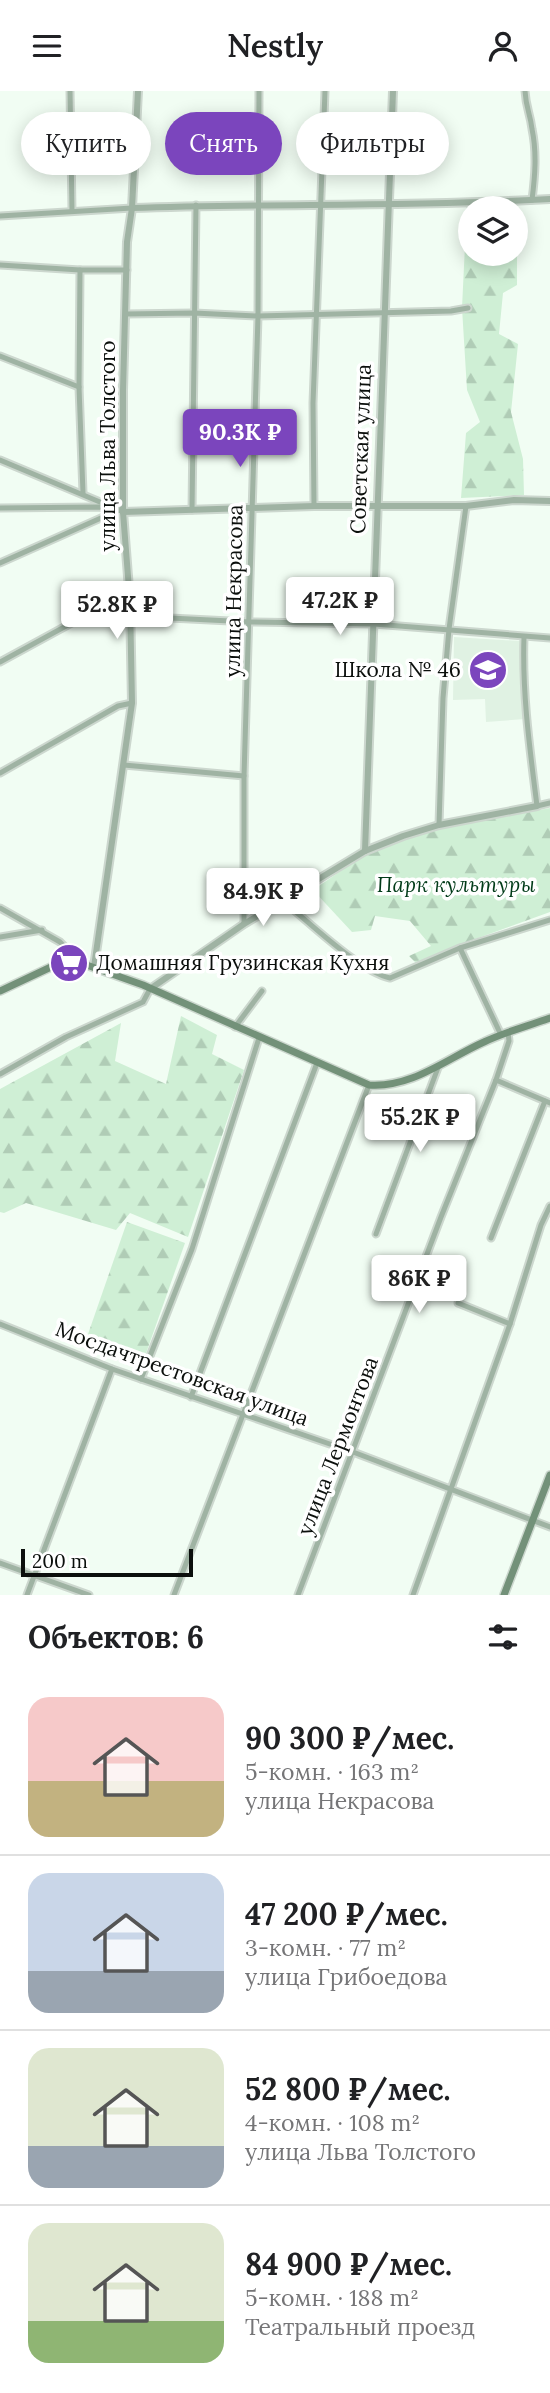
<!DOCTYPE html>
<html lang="ru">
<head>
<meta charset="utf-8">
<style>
	:root { --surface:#fff; --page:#f2f2f2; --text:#202124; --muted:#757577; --line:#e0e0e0; --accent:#7b45bd }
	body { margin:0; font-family:Lora,serif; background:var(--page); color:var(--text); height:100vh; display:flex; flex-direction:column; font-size:26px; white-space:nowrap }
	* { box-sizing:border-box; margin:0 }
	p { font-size:23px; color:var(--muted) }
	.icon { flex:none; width:38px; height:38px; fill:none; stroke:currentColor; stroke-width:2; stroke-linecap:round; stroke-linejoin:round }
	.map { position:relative; height:1504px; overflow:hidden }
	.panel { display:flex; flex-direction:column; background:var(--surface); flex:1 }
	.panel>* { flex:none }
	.banner { position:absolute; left:21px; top:21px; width:509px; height:63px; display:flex; gap:14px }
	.tools { position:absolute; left:458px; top:105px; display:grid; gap:14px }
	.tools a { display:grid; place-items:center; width:70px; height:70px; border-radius:50%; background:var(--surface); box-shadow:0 4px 18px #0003; font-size:35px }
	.scale { position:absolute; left:21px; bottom:18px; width:172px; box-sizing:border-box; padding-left:7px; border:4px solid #0b0f0c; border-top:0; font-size:19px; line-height:24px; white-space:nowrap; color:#0b0f0c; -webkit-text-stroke:5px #fff; paint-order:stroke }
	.price { position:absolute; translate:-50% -60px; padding:0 16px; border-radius:7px; background:#fff; color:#222; font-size:23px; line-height:46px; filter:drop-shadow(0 2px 4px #0008) }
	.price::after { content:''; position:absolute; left:50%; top:42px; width:21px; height:16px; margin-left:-10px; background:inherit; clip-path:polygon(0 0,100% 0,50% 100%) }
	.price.active { background:var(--accent); color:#fff }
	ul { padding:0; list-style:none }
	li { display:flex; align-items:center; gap:21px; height:175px; padding:0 28px }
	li+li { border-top:2px solid var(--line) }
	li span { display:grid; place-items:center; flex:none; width:196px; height:140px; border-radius:21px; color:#555 }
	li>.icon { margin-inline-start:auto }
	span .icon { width:84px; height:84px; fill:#fffc; stroke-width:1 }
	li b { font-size:30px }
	h2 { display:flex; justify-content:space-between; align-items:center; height:84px; padding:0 28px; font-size:30px }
	.chip { padding:0 24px; border-radius:32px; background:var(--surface); box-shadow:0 4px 18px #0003; font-size:24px; line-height:63px }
	.chip.active { background:var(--accent); color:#fff }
	header { display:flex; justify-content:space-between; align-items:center; height:91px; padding:0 28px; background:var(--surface); font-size:32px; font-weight:600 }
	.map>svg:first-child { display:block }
</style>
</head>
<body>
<header><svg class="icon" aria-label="menu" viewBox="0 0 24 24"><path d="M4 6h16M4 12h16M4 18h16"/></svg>Nestly<svg class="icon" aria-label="person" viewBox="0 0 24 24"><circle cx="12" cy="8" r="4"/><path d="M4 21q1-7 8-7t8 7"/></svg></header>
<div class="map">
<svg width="550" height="1504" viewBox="0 0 550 1504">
	<defs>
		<pattern id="forest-firs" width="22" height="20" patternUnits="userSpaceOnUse" patternTransform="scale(1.75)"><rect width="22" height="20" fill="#cfefd5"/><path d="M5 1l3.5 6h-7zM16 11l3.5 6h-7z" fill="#b0ccb6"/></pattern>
	</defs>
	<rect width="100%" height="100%" fill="#f1fdf3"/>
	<polygon fill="#e0f2e3" points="454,546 520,550 525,628 486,631 485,608 453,609"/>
	<g fill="url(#forest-firs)">
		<polygon points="518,111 516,120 516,117 471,117 471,163 516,163 517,161 517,194 503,202 499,243 518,253 511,321 523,368 524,404 461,407 466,342 480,331 467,299 462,217 467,112"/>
		<polygon points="550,717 550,821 467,851 417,873 409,865 431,855 410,830 375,825 371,839 352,841 313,799 358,768 394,750 444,737"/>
		<polygon points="181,925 217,944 212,963 244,979 188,1146 130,1122 116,1139 26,1112 4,1122 0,1121 0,998 121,932 115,970 166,993"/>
		<polygon points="127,1131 185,1152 144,1268 87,1246"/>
	</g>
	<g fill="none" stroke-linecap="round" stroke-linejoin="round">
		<defs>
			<g id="minor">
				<polyline points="70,0 72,119"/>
				<path d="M525,0C526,17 530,22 532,38C537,62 535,85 532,109"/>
				<polyline points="0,125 132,117"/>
				<polyline points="0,174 80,179 127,179"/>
				<polyline points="80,179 79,296 83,402"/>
				<polyline points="126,223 194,222 258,225 451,220 468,217"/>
				<polyline points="0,265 79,296"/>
				<polyline points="0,369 119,419"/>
				<polyline points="314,415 313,312 325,0"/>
				<polyline points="0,417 98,416 112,418"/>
				<polyline points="192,419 196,114"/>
				<polyline points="0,472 119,419 123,421"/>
				<polyline points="130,525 250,531 374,533 550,547"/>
				<path d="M524,546C522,603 530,659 537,715L550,712"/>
				<polyline points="0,571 110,511 130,511"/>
				<polyline points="124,674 244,685"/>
				<polyline points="0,682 118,615 132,612"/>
				<polyline points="439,734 443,607 449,538 466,415"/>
				<path d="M283,810C309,831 359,880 390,887L460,857L550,829"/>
				<polyline points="0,817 60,851 81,872"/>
				<polyline points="244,833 244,685 258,225 259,0"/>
				<polyline points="0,846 42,839"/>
				<polyline points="460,857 501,944"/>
				<polyline points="235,936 262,900"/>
				<polyline points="0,983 66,946 143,911 150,898"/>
				<polyline points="496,989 550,1012"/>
				<polyline points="376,1143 439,974"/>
				<polyline points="491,1147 545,1010"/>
				<polyline points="458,1212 510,1233"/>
				<polyline points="0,1233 112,1278 353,1361 550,1436"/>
				<polyline points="141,1288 192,1158 259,947"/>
				<polyline points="191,1306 317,972"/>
				<polyline points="0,1472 89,1504"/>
				<polyline points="27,1504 112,1278"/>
				<polyline points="174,1504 369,994"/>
				<polyline points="298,1504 441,1126 496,989 509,950 508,941"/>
				<polyline points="413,1504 510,1233 541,1134 550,1115"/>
			</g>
			<g id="tertiary">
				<path d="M132,117C271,112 411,116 550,108"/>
				<polyline points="123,421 314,415 466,415 514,409 550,410"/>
				<polyline points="365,760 393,0"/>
				<polyline points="94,876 132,612 130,511 123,421 123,299 127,151 132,117 138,0"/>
				<polyline points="150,898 244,833 365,760 403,745 439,734 537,715"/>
			</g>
			<g id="secondary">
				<path d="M0,900L51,876L81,872L143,894L369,994C412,997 446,968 484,951C505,941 528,935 550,927"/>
				<polyline points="504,1504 550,1384"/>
			</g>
		</defs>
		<use href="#minor" stroke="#ccd7ce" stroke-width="9"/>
		<use href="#tertiary" stroke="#ccd7ce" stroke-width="10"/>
		<use href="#secondary" stroke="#ccd7ce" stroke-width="10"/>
		<use href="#minor" stroke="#9fb3a3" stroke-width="5"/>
		<use href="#tertiary" stroke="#9fb3a3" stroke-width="6"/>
		<use href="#secondary" stroke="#739179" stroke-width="7"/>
	</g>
	<defs>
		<symbol id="school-disc" viewBox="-11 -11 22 22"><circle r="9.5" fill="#7b45bd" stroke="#fff"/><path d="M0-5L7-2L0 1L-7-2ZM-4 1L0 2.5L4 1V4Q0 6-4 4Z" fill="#fff"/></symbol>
		<symbol id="supermarket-disc" viewBox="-11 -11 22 22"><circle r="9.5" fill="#7b45bd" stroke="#fff"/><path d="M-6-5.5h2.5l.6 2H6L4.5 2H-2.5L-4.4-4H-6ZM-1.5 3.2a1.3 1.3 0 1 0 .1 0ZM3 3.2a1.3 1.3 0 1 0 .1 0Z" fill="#fff"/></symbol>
	</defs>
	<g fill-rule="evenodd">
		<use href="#school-disc" x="466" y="557" width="44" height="44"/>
		<use href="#supermarket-disc" x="47" y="850" width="44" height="44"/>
	</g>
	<g text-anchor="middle" stroke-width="7" stroke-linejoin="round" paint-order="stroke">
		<g font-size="21" fill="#0b0f0c" stroke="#fff">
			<text transform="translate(108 355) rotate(-90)" y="7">улица Льва Толстого</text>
			<text transform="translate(361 358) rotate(-88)" y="7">Советская улица</text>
			<text transform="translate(234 500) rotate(-89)" y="7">улица Некрасова</text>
			<text transform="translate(182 1283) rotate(20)" y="7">Мосдачтрестовская улица</text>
			<text transform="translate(338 1355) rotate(-69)" y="7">улица Лермонтова</text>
		</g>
		<g font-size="21" fill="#0b0f0c" stroke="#fff" text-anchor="end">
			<text x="461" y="586">Школа № 46</text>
			<text x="96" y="879" text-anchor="start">Домашняя Грузинская Кухня</text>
		</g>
		<g font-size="21" font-style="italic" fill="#013b18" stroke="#fff">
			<text x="456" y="801">Парк культуры</text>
		</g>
	</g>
</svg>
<div class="tools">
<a><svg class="icon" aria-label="layers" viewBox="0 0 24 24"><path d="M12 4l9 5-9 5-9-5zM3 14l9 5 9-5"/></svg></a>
</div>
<div class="scale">200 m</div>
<b class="price active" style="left:240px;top:378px">90.3K ₽</b>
<b class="price" style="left:340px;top:546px">47.2K ₽</b>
<b class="price" style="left:117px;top:550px">52.8K ₽</b>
<b class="price" style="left:263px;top:837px">84.9K ₽</b>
<b class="price" style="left:420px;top:1063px">55.2K ₽</b>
<b class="price" style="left:419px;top:1224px">86K ₽</b>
<div class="banner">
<a class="chip">Купить</a>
<a class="chip active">Снять</a>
<a class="chip">Фильтры</a>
</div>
</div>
<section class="panel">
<h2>Объектов: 6<svg class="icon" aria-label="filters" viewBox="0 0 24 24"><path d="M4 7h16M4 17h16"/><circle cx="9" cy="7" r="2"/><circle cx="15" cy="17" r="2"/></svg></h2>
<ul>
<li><span style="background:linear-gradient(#f6c9c9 60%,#c2b280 0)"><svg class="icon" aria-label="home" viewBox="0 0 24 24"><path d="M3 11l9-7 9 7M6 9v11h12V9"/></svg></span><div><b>90 300 ₽/мес.</b><p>5-комн. · 163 m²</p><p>улица Некрасова</p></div></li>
<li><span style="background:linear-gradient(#c9d6e8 70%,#9aa5b1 0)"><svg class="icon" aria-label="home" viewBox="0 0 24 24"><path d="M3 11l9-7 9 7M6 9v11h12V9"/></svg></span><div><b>47 200 ₽/мес.</b><p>3-комн. · 77 m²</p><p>улица Грибоедова</p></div></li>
<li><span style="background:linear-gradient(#dfe7d0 70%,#9aa5b1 0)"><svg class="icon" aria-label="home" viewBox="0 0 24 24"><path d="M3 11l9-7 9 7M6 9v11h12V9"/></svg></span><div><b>52 800 ₽/мес.</b><p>4-комн. · 108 m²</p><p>улица Льва Толстого</p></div></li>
<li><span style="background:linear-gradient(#dfe7d0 70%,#8fb573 0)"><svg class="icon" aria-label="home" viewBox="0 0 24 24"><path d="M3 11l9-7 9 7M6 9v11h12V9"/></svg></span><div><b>84 900 ₽/мес.</b><p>5-комн. · 188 m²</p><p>Театральный проезд</p></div></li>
</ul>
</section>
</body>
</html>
